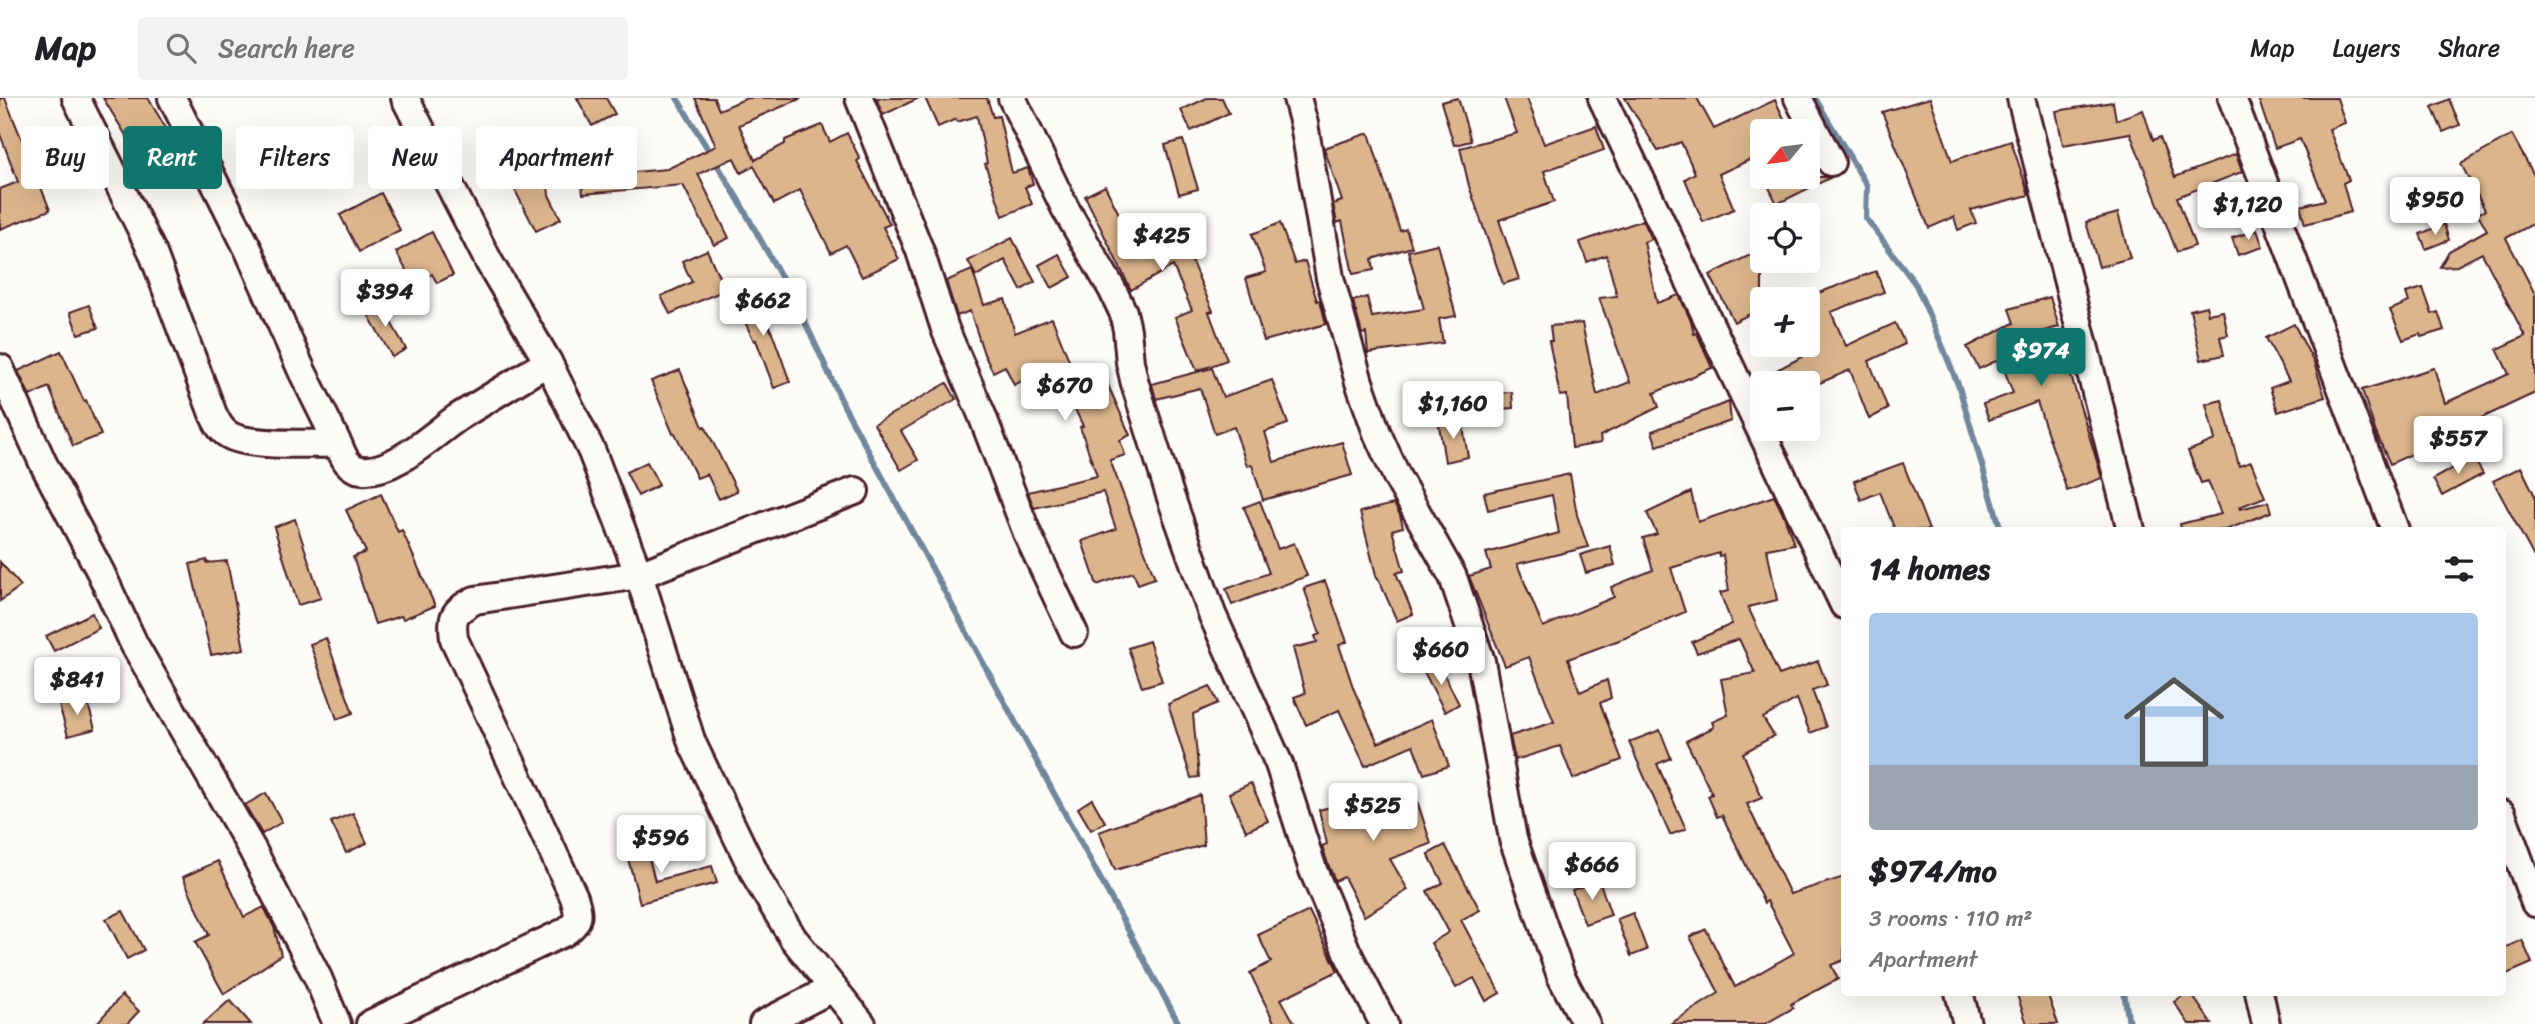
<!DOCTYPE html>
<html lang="en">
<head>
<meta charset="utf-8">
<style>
	:root { --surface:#fff; --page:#f2f2f2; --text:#202124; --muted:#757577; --line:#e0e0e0; --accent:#0f766e }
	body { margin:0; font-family:Sriracha,sans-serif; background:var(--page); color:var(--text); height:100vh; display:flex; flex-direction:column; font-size:26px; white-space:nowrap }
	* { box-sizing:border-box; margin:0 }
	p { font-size:23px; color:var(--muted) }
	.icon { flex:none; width:38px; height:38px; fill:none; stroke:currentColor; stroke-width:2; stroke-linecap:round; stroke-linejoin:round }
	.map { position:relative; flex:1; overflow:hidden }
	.details { position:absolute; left:1841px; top:429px; width:665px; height:469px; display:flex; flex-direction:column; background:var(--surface); border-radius:7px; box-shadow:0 7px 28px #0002 }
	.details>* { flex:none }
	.hud { position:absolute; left:21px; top:28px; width:665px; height:63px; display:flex; gap:14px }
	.needle { width:46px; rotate:241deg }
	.fabs { position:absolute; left:1750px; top:21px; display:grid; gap:14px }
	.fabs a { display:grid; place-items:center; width:70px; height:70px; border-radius:7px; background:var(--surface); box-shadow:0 7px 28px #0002; font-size:35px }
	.price { position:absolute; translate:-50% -60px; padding:0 16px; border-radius:7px; background:#fff; color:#222; font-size:23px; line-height:46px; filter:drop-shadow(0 2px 4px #0008) }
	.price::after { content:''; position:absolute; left:50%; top:42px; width:21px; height:16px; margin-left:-10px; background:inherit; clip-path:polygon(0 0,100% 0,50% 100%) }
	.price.active { background:var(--accent); color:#fff }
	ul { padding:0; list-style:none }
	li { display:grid; align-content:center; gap:14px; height:371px; padding:0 28px }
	li span { display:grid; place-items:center; height:217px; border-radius:7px; color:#555 }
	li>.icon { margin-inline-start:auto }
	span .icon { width:126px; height:126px; fill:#fffc; stroke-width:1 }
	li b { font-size:30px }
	h2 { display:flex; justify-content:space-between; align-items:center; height:84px; padding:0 28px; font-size:30px }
	.chip { padding:0 24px; border-radius:7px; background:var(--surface); box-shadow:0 7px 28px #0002; font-size:24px; line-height:63px }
	.chip.active { background:var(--accent); color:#fff }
	header { display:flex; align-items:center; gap:42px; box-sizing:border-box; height:98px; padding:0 35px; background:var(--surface); border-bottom:2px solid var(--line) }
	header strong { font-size:33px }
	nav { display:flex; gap:38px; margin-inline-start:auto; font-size:24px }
	.search { width:490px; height:63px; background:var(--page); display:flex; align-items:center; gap:18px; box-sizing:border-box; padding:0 24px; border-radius:7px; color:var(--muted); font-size:26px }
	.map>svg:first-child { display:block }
</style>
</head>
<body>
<header>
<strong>Map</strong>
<div class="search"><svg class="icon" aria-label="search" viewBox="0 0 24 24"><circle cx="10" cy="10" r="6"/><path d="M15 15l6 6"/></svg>Search here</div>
<nav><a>Map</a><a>Layers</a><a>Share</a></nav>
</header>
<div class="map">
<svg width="2535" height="926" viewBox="0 0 2535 926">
	<rect width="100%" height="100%" fill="#fdfcf7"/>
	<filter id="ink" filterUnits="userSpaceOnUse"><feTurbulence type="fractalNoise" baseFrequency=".0143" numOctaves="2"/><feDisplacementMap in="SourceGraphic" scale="14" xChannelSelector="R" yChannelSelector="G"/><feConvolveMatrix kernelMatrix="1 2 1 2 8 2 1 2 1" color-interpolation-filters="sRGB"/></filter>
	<g filter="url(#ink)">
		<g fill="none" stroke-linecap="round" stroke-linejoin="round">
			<g stroke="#6f879c" stroke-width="6">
				<polyline points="677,0 738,101 799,211 844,308 1179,926"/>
				<polyline points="1815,0 1867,88 1866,120 1916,187 1942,247 1959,289 2001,432"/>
				<polyline points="2124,894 2129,926"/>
			</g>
		</g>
		<g fill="#dbb58c" stroke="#4a1f2b" stroke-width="2">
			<polygon points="0,0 5,0 50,112 0,131 0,91 18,84 0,36"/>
			<polygon points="103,0 148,0 167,32 135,52"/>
			<polygon points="577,0 606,0 615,16 592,28"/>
			<polygon points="695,0 714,0 719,12 747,0 802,0 739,27 755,62 785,46 785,42 822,27 830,44 847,35 860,61 857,63 890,126 883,129 899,161 862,179 846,147 831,155 800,92 774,106 754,68 741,75 734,60 698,76 729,140 714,147 683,87 583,96 581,79 667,71 716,48"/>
			<polygon points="876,0 919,0 883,17"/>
			<polygon points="925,0 987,0 993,19 999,18 1012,75 1028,70 1033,86 1025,89 1032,106 1003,118 985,66 987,65 977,18 957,24 956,21 938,29"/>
			<polygon points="1207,0 1222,0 1229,15 1191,33 1181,12"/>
			<polygon points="1458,0 1471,43 1454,47 1441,4"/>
			<polygon points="1504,0 1527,0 1544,46 1596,28 1604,52 1544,73 1554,104 1499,122 1519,181 1503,186 1469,88 1460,50 1517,35"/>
			<polygon points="1625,0 1697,0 1714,31 1775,2 1790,33 1762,33 1762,56 1719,76 1734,111 1703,124 1685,81 1695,75 1681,44 1658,53"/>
			<polygon points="1930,0 1952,63 2011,43 2029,97 1971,112 1976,125 1958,132 1954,119 1929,130 1882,14"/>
			<polygon points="2258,0 2337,0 2345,25 2329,31 2349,82 2343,85 2351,114 2305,126 2300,108 2325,102 2300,41 2275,50"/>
			<polygon points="2449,1 2460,27 2443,34 2432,9"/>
			<polygon points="2113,4 2116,22 2143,12 2153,42 2160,39 2175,79 2236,56 2242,74 2177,99 2195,148 2177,154 2130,35 2063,47 2056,13"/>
			<polygon points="1369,35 1400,133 1406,131 1412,149 1372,161 1374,172 1353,176 1342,123 1337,125 1333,106 1342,103 1324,50"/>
			<polygon points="2512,37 2535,79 2535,125 2506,140 2535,196 2535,295 2458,331 2460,334 2390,366 2376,335 2362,292 2434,270 2445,305 2509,276 2497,251 2525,238 2482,155 2457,168 2440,169 2449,153 2487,132 2478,116 2485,112 2461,66"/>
			<polygon points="1183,42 1198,91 1179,96 1165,47"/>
			<polygon points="546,70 549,97 561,121 536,133 505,73"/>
			<polygon points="1764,79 1827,79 1830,80 1777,106"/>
			<polygon points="1105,88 1131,140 1172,118 1213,213 1209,214 1227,262 1197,273 1175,219 1192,212 1173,168 1131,192 1085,98"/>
			<polygon points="381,95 400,132 359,154 340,117"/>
			<polygon points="2118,115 2130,160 2099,169 2086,124"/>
			<polygon points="1643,122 1652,141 1644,144 1657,205 1679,197 1691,223 1694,236 1697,235 1712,270 1654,295 1659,309 1600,338 1601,345 1572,350 1567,297 1560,298 1549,243 1552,243 1550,228 1582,225 1597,297 1630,284 1599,200 1617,198 1606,157 1587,164 1580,144"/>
			<polygon points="1280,125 1295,166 1305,163 1317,203 1320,202 1326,226 1264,243 1246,180 1266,174 1252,136"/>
			<polygon points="2444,126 2449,142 2426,151 2420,136"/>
			<polygon points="2257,132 2263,149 2238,157 2232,140"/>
			<polygon points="432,134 453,177 437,185 432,176 414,186 396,154"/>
			<polygon points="1012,140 1035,184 1021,192 1005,162 976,178 968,163"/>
			<polygon points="1437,146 1456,218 1439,221 1443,245 1368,255 1366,235 1362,236 1353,203 1367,199 1372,219 1424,211 1408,153"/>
			<polygon points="1762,151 1762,210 1734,224 1710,177"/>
			<polygon points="707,152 725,192 670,216 661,198 692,184 682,163"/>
			<polygon points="1059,156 1072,179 1052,190 1039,167"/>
			<polygon points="972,172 984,207 1005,201 1015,235 1052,220 1077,282 1101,271 1130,337 1120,342 1125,357 1110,362 1155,480 1138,486 1133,474 1097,487 1082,443 1116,431 1103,394 1034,410 1028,394 1097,378 1080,329 1083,328 1054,267 1014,287 1005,268 993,274 984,256 970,213 957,218 946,183"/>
			<polygon points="1876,173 1884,194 1831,214 1846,248 1895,225 1905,246 1869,263 1888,311 1869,321 1850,272 1808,290 1808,285 1756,285 1755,283 1810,255 1808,249 1808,199"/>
			<polygon points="2423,190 2432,216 2438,214 2444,232 2421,239 2420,236 2403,242 2390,212 2409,204 2406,195"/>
			<polygon points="752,192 773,237 790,284 774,290 756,242 754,243 734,201"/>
			<polygon points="2050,199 2059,229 2044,233 2056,268 2067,265 2102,380 2067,393 2037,304 1989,322 1983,306 2013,295 2000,261 1979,271 1967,249 2014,225 2009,211"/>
			<polygon points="379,203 406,251 392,259 365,211"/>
			<polygon points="89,207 98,230 78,236 70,214"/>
			<polygon points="2206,208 2208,216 2223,213 2228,237 2220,239 2224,257 2201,262 2190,212"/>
			<polygon points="2294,226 2314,265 2325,299 2278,314 2270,290 2289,283 2266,240"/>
			<polygon points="61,253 84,303 86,302 101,337 73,348 49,289 30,298 18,273"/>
			<polygon points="1212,270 1223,299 1272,282 1288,326 1265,334 1274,364 1342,344 1352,377 1263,402 1252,367 1247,368 1234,329 1215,336 1200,290 1156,301 1152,286"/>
			<polygon points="680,272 703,329 705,328 737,393 719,401 707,376 697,380 675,335 673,336 651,283"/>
			<polygon points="947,285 956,301 901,333 918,362 901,372 874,326"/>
			<polygon points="1512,294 1513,310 1458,314 1456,298"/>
			<polygon points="2222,302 2239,368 2251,364 2265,399 2239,409 2240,411 2268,404 2271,414 2226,432 2181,432 2180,426 2221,416 2208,383 2201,385 2188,353 2215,342 2206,306"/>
			<polygon points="1729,304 1731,323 1657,348 1652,333"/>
			<polygon points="1462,323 1468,359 1445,364 1439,327"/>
			<polygon points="2473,359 2483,376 2442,398 2433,381"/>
			<polygon points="647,364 659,387 638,398 626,374"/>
			<polygon points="1903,365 1929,432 1895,432 1880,394 1861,402 1854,383"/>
			<polygon points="2521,369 2535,398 2535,461 2493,383"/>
			<polygon points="1570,376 1577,417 1588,449 1517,466 1543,529 1614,499 1611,489 1653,472 1643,440 1657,436 1647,415 1691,394 1698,424 1774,398 1784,418 1794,446 1767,451 1777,502 1748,509 1779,577 1818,563 1827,587 1812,592 1826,629 1810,635 1797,601 1763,620 1774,638 1743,655 1762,700 1747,706 1790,796 1844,779 1844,862 1831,867 1838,881 1791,906 1793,910 1765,926 1670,926 1719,895 1690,839 1706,831 1735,889 1794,855 1767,803 1764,805 1722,717 1717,719 1708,698 1712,696 1686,643 1714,629 1712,624 1728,617 1721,581 1755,575 1739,541 1697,555 1692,544 1732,526 1720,495 1729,493 1723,457 1719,458 1719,455 1671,470 1685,514 1630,538 1568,561 1580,594 1607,582 1611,600 1600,605 1622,662 1573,681 1560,648 1515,662 1510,638 1554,624 1529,559 1505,568 1469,478 1491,471 1486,455 1559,435 1552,397 1488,412 1484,395"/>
			<polygon points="381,396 398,434 402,432 435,508 403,521 401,518 375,526 353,459 366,454 346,412"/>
			<polygon points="1260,403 1278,451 1294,445 1307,478 1232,507 1226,491 1269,475 1244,409"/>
			<polygon points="1394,406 1400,417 1403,429 1392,432 1404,473 1396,475 1413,516 1397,523 1378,480 1377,481 1360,414"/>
			<polygon points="295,421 321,500 298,507 274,429"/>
			<polygon points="1610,448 1615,467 1586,475 1580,457"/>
			<polygon points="207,462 207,465 227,463 244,551 211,557 190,466"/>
			<polygon points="0,464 21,488 0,503"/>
			<polygon points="1325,483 1347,544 1339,547 1354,592 1378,645 1432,621 1449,668 1424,676 1413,647 1365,668 1339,612 1306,627 1294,599 1305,595 1293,550 1317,544 1315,538 1320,536 1304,490"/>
			<polygon points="92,515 99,530 54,553 46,538"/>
			<polygon points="326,540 353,615 337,621 310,546"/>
			<polygon points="1149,543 1162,583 1142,589 1128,550"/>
			<polygon points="1438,564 1459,606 1445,614 1423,572"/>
			<polygon points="1210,588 1218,605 1193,616 1199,679 1191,680 1168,606"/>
			<polygon points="86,599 95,631 68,638 59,607"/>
			<polygon points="1660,632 1671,660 1657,666 1686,731 1670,737 1629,644"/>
			<polygon points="1251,685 1268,723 1246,733 1229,695"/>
			<polygon points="1412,687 1431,746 1390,761 1408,792 1364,818 1344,779 1335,783 1328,766 1322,748 1327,746 1319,712"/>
			<polygon points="266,695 282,724 262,736 245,707"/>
			<polygon points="1200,697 1204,747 1115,772 1099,734"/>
			<polygon points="1092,701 1105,724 1091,732 1078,710"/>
			<polygon points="353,715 367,745 346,755 331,724"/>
			<polygon points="643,737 655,783 712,768 717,785 640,805 623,742"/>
			<polygon points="1445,747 1480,812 1461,822 1500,895 1486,903 1474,880 1456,890 1431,845 1449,834 1427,793 1443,785 1428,756"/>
			<polygon points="218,763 244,819 264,809 274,829 281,857 224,896 195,844 209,837 183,779"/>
			<polygon points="1599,782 1611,817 1585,826 1572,792"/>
			<polygon points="123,813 144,852 127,861 106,821"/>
			<polygon points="1309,813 1338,873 1281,901 1295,926 1275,926 1250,875 1271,864 1258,837"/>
			<polygon points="1633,815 1647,852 1631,858 1617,821"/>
			<polygon points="2522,842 2532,865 2502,878 2502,851"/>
			<polygon points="2016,894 2047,894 2058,926 2027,926"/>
			<polygon points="2188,894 2190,894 2212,926 2189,926 2174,904"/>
			<polygon points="122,897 139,913 127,926 96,926"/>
			<polygon points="230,902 251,926 203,926"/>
		</g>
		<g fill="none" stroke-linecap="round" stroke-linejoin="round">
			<defs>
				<g id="minor">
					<path d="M76,0L152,153L213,316C217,324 220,332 229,337C248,349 312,345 338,346C343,357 347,371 362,372C395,375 434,335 460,318C489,300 519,282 548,264"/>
					<polyline points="172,0 249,153 302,273 338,346"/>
					<polyline points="405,0 489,164 548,264 592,354 639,477 692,645 759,784 793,840 862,926"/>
					<polyline points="859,0 920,153 945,231 982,317 1027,435 1074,535"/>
					<polyline points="1012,0 1065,110 1112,191 1123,214 1127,232 1130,264 1135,286 1170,397 1212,516 1279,666 1313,772 1329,810 1347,854 1384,926"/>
					<polyline points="1297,0 1304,26 1330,180 1359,284 1377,335 1397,379 1453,479 1481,563 1513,741 1561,878 1586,926"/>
					<polyline points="1602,0 1844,507"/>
					<polyline points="1798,0 1831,64"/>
					<polyline points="2021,0 2131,432"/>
					<polyline points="2232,0 2395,432"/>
					<polyline points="0,270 43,365 101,475 134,546 252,751 318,880 337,926"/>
					<polyline points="2502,716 2535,805"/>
					<polyline points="1959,894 1967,926"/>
					<polyline points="2259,894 2266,926"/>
					<path d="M370,926L565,834C581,823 579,816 574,799L454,541C451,516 455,513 475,502L639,477L855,393"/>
					<polyline points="763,926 833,890"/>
				</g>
			</defs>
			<use href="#minor" stroke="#4a1f2b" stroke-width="32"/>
			<use href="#minor" stroke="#fdfcf7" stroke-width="26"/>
		</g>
	</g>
</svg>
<div class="fabs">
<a><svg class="needle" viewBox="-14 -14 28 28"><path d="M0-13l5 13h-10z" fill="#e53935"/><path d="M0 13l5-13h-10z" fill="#757577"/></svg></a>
<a><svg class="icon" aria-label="locate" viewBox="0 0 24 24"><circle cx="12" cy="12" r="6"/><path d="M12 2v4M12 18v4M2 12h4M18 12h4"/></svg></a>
<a>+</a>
<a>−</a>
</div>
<b class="price" style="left:2435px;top:139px">$950</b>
<b class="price" style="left:2248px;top:144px">$1,120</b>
<b class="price" style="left:1162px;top:175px">$425</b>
<b class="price" style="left:385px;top:231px">$394</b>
<b class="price" style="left:763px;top:240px">$662</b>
<b class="price active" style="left:2041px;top:290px">$974</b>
<b class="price" style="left:1065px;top:325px">$670</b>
<b class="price" style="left:1453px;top:343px">$1,160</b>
<b class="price" style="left:2458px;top:378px">$557</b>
<b class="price" style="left:1441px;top:589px">$660</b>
<b class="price" style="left:77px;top:619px">$841</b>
<b class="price" style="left:1373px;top:745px">$525</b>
<b class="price" style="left:661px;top:777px">$596</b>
<b class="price" style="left:1592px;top:804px">$666</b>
<div class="hud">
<a class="chip">Buy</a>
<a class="chip active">Rent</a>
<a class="chip">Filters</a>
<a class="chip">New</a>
<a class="chip">Apartment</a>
</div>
<section class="details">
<h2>14 homes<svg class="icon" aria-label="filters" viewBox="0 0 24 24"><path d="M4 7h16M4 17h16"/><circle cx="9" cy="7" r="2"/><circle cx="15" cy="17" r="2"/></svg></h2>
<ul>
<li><span style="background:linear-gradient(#a9c7e8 70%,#9aa5b1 0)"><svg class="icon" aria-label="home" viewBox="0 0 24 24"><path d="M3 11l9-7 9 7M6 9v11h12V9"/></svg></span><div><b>$974/mo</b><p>3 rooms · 110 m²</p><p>Apartment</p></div></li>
</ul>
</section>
</div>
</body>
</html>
